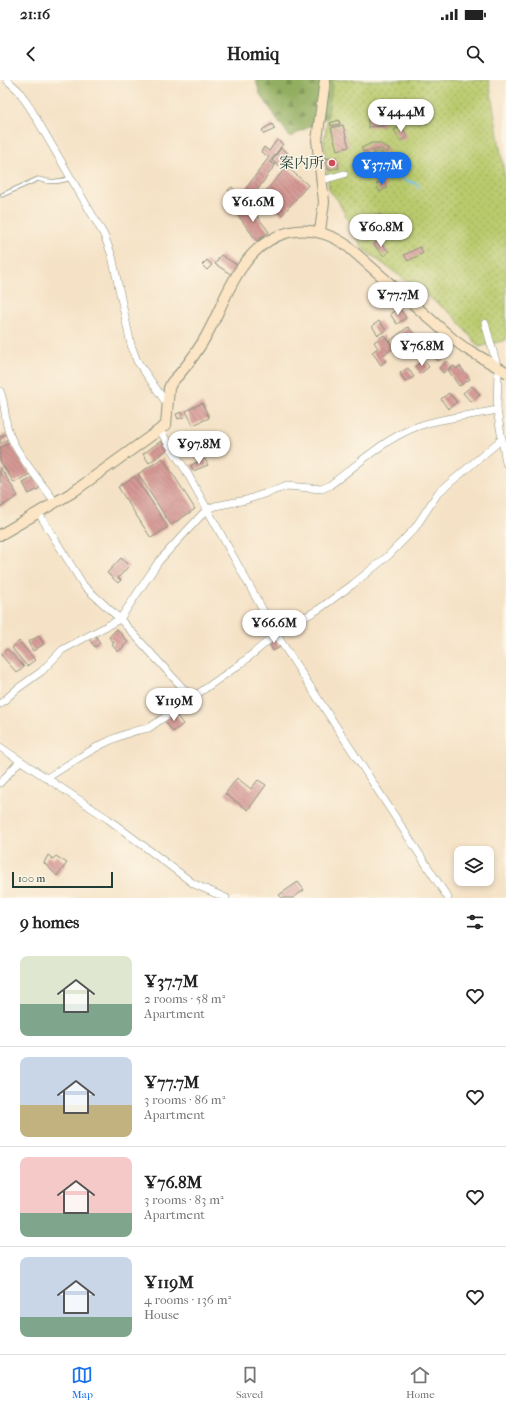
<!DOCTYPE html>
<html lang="en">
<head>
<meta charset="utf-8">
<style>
	:root { --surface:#fff; --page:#f6f6f6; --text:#222; --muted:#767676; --line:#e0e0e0; --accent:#1a73e8 }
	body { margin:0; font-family:"IM FELL French Canon","Noto Serif JP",serif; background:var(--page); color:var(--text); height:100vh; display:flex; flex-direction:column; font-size:15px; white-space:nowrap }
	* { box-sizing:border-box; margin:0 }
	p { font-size:13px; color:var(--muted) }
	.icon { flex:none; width:22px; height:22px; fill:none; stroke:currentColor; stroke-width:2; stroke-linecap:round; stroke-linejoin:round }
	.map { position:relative; height:818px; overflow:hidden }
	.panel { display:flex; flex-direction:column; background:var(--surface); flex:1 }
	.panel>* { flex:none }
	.fabs { position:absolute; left:454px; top:766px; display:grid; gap:8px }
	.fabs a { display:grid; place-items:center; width:40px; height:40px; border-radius:8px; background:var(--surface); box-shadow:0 2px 6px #0003; font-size:20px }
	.scale { position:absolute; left:12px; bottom:10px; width:101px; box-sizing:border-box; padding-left:4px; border:2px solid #1f3d34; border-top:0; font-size:11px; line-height:14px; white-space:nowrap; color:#1f3d34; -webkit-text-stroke:3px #fcf5e5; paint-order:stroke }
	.price { position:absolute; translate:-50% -34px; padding:0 9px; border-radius:14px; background:#fff; color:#222; font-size:13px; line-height:26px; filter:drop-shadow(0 1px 2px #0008) }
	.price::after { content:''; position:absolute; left:50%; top:24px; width:12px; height:9px; margin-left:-6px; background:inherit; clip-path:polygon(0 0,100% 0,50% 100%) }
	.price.selected { background:var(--accent); color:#fff }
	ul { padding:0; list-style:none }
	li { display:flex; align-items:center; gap:12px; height:100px; padding:0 20px }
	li+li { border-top:1px solid var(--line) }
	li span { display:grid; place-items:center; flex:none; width:112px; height:80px; border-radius:8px; color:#555 }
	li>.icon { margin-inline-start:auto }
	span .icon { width:48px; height:48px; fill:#fffc; stroke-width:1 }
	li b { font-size:17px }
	h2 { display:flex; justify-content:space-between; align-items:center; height:48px; padding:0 20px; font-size:17px }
	.status { display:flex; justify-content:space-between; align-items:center; height:28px; padding:0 20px; background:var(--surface); direction:ltr }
	.status svg { height:11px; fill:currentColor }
	header { display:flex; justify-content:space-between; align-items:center; height:52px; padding:0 20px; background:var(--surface); font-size:18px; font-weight:700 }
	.dock { display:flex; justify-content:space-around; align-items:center; height:56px; border-top:1px solid var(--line); background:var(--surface); font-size:11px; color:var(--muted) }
	.dock a { display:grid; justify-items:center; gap:2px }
	.dock .selected { color:var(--accent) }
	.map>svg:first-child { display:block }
</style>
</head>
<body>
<div class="status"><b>21:16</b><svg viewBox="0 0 49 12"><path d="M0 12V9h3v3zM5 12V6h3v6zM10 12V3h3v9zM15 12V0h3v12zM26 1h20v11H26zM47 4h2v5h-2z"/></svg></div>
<header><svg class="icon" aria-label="back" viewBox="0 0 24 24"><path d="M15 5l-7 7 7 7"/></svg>Homiq<svg class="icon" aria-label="search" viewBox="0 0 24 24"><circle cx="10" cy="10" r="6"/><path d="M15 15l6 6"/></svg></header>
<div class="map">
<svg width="506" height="818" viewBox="0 0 506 818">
	<defs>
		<pattern id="forest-firs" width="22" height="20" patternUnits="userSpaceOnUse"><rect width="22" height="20" fill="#92ae60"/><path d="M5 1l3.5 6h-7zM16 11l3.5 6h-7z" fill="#778f50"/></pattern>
		<pattern id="park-dots" width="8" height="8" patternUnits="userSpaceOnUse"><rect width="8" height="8" fill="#b9ca6d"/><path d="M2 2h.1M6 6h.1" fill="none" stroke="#96a55a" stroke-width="1.8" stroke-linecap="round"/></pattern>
		<pattern id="building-back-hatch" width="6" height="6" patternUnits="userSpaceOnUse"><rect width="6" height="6" fill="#d59894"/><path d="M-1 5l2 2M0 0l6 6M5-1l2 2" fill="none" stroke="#ac7d7a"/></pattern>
	</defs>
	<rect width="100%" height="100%" fill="#fcf5e5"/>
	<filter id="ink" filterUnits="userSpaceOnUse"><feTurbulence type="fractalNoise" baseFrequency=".025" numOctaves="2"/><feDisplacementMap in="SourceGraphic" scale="8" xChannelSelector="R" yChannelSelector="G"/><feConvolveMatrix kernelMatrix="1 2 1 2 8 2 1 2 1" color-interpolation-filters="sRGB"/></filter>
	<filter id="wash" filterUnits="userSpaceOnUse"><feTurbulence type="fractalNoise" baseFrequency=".012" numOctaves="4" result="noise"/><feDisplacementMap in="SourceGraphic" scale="16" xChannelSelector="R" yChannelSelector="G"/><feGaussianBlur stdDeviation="0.9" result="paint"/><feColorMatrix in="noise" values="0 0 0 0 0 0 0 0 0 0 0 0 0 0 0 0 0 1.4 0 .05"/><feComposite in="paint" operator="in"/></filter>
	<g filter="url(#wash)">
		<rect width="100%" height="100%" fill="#f5e2c6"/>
		<polygon fill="url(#forest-firs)" stroke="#58764a" points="256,0 361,0 358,21 290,57 260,14"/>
		<polygon fill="url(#park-dots)" stroke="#6c8450" points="333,0 489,0 506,105 506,260 479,267 453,235 363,169 337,119 329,110 324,61"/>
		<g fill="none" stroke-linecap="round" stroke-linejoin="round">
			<polyline stroke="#6ebee9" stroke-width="2" points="400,96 404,100 417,104 419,108"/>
		</g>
		<g id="blocks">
			<g fill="url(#building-back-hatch)">
				<polygon points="383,37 383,46 368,47 368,38"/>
				<polygon points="339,40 340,44 331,46 330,43"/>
				<polygon points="272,44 275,49 264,54 262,50"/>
				<polygon points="343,45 349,67 337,70 331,48"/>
				<polygon points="402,46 407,57 400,61 394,50"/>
				<polygon points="277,60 283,64 270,82 275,85 253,116 245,110 269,77 261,72 264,67 269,71"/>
				<polygon points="372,63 379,63 389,69 387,73 380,69 363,72 361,68"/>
				<polygon points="281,68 288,73 279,86 272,81"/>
				<rect x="374" y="72" width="8" height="5"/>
				<polygon points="336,77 339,88 328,90 325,79"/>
				<polygon points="287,87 308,105 282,135 260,117"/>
				<polygon points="384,101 387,108 380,112 376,104"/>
				<polygon points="232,107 237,112 232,116 228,110"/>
				<polygon points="243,115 248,123 242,127 237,119"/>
				<polygon points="249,125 269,152 257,161 237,134"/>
				<polygon points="380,134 386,146 380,150 373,138"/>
				<polygon points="367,138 373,149 366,152 361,141"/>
				<polygon points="378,160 389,172 384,176 374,165"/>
				<polygon points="420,167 423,173 408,181 404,175"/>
				<polygon points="221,175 237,185 232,195 215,184"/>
				<polygon points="207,180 212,185 207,190 202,185"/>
				<polygon points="399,228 406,238 397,244 390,234"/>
				<polygon points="379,241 386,250 378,255 372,246"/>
				<polygon points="408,247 418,258 399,272 390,261"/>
				<polygon points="384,255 393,268 382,276 386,281 381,285 372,272 378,268 374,262"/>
				<polygon points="440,265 447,275 438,281 431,271"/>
				<polygon points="424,280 429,287 420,294 415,286"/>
				<polygon points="447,281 451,286 443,293 439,288"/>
				<polygon points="454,286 456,289 460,286 470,299 459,306 448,290"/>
				<polygon points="408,288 414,297 405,302 400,293"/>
				<polygon points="472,306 480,315 471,322 463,313"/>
				<polygon points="449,313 457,322 448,329 441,319"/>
				<polygon points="202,323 209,338 193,345 186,331"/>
				<polygon points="182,332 184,337 178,339 176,334"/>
				<polygon points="5,354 8,359 0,364 0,357"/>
				<polygon points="161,361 167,370 149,383 143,374"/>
				<polygon points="10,362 30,394 14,403 0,381 0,368"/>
				<polygon points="163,378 195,429 171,445 138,394"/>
				<polygon points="205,379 208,385 193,391 191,385"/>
				<polygon points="0,387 18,416 1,427 0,425"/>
				<polygon points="135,396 168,447 151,458 118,407"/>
				<polygon points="34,397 40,408 29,414 23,403"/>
				<polygon points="121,478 129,486 118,498 121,500 118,503 107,493"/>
				<polygon points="117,549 128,562 118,572 112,565 114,563 109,557"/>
				<polygon points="95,555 100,563 95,567 89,559"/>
				<polygon points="39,556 44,564 33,571 28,562"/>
				<polygon points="275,558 280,567 273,571 268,562"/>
				<polygon points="19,561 35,580 27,586 12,568"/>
				<polygon points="7,569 24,587 17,593 1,575"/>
				<polygon points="174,632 183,644 173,652 164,640"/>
				<polygon points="237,698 251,709 258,700 266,705 248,730 225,714"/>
				<polygon points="48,775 53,779 56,776 67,783 57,796 44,783"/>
				<polygon points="298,802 304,810 293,818 282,818 279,815"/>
			</g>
		</g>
	</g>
	<g filter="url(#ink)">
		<use href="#blocks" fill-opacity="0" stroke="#8a907d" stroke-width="1"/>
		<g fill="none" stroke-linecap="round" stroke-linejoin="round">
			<defs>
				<path id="lane" d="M2,115L38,99C50,103 58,102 71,98"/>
				<g id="street">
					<polyline points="7,0 19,11 32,31 104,155 112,176 131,265 137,281 167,324"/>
					<polyline points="323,100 344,94"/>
					<polyline points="485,243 498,289 497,330 506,383"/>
					<path d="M0,311C6,324 4,340 9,353C17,375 41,402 55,422"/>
					<polyline points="159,349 185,389 276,554 448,818"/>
					<polyline points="38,432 84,506 120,539 191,617"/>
					<path d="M0,624L17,609L42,591L62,570L120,539L159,481L207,429L215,426L246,420L287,406L322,409L330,405C356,386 381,362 411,349C437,338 469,336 497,330"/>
					<polyline points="0,667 108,739 194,804 226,818"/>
					<path d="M47,698C79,678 111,654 149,648L243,582L276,554L319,529L352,505L388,476L415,448L438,413L502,359"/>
					<polyline points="0,703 20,681"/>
				</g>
				<g id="secondary">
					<polyline points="320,151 324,122 317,60 325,0"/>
					<path d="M0,455L73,412L166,345L169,308L172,302C183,291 194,276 202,263C217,239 225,211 242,187C268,150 306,139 345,164L454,260L465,268L506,292"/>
				</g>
			</defs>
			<use href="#lane" stroke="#8a907d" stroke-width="5"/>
			<use href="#street" stroke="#8a907d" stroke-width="8"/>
			<use href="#secondary" stroke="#8a907d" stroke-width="12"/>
			<use href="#lane" stroke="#fff" stroke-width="3.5"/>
			<use href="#street" stroke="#fff" stroke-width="7"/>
			<use href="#secondary" stroke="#fce5c4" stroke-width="10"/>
		</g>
	</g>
	<circle fill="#d1495b" stroke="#fcf5e5" stroke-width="1.5" cx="332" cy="83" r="4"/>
	<g text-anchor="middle" stroke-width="3" stroke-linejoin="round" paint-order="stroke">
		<g font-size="15" fill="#1f3d34" stroke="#fcf5e5" text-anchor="end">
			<text x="324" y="88">案内所</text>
		</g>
	</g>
</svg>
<div class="fabs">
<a><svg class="icon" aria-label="layers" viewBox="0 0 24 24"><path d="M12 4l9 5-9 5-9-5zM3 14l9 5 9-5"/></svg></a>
</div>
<div class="scale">100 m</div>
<b class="price" style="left:401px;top:53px">¥44.4M</b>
<b class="price selected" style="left:382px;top:106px">¥37.7M</b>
<b class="price" style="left:253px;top:143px">¥61.6M</b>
<b class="price" style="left:381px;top:168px">¥60.8M</b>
<b class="price" style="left:398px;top:236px">¥77.7M</b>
<b class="price" style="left:422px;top:287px">¥76.8M</b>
<b class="price" style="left:199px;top:385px">¥97.8M</b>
<b class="price" style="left:274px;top:564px">¥66.6M</b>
<b class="price" style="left:174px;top:642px">¥119M</b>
</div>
<section class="panel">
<h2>9 homes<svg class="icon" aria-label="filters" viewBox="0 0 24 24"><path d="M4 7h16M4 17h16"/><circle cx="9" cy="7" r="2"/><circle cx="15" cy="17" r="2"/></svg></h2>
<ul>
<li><span style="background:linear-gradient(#dfe7d0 60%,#7fa58c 0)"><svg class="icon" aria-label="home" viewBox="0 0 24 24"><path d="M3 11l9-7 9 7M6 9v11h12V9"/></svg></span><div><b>¥37.7M</b><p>2 rooms · 58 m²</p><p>Apartment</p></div><svg class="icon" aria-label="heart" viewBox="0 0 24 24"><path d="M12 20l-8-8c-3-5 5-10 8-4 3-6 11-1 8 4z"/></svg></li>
<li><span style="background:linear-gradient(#c9d6e8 60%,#c2b280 0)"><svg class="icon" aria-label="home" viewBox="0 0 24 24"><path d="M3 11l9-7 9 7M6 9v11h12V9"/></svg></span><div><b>¥77.7M</b><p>3 rooms · 86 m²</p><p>Apartment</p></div><svg class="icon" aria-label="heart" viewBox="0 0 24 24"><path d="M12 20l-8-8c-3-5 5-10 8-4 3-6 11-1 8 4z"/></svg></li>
<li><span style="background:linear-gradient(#f6c9c9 70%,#7fa58c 0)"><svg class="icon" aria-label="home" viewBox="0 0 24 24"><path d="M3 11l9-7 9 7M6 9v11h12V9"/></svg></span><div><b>¥76.8M</b><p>3 rooms · 83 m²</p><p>Apartment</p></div><svg class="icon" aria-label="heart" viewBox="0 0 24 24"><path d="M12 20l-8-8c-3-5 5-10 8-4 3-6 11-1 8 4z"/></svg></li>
<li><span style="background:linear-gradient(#c9d6e8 75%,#7fa58c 0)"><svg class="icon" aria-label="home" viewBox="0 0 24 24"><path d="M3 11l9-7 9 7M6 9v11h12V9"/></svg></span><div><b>¥119M</b><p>4 rooms · 136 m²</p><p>House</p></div><svg class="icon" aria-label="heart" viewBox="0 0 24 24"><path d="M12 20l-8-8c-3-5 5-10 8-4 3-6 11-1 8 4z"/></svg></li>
</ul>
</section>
<nav class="dock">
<a class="selected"><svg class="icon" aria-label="map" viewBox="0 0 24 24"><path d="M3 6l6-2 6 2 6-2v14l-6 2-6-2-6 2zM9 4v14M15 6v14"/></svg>Map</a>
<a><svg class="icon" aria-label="saved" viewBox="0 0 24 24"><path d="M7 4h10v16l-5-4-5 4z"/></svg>Saved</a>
<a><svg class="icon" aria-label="home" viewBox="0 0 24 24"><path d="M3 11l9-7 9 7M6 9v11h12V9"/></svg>Home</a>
</nav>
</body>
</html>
